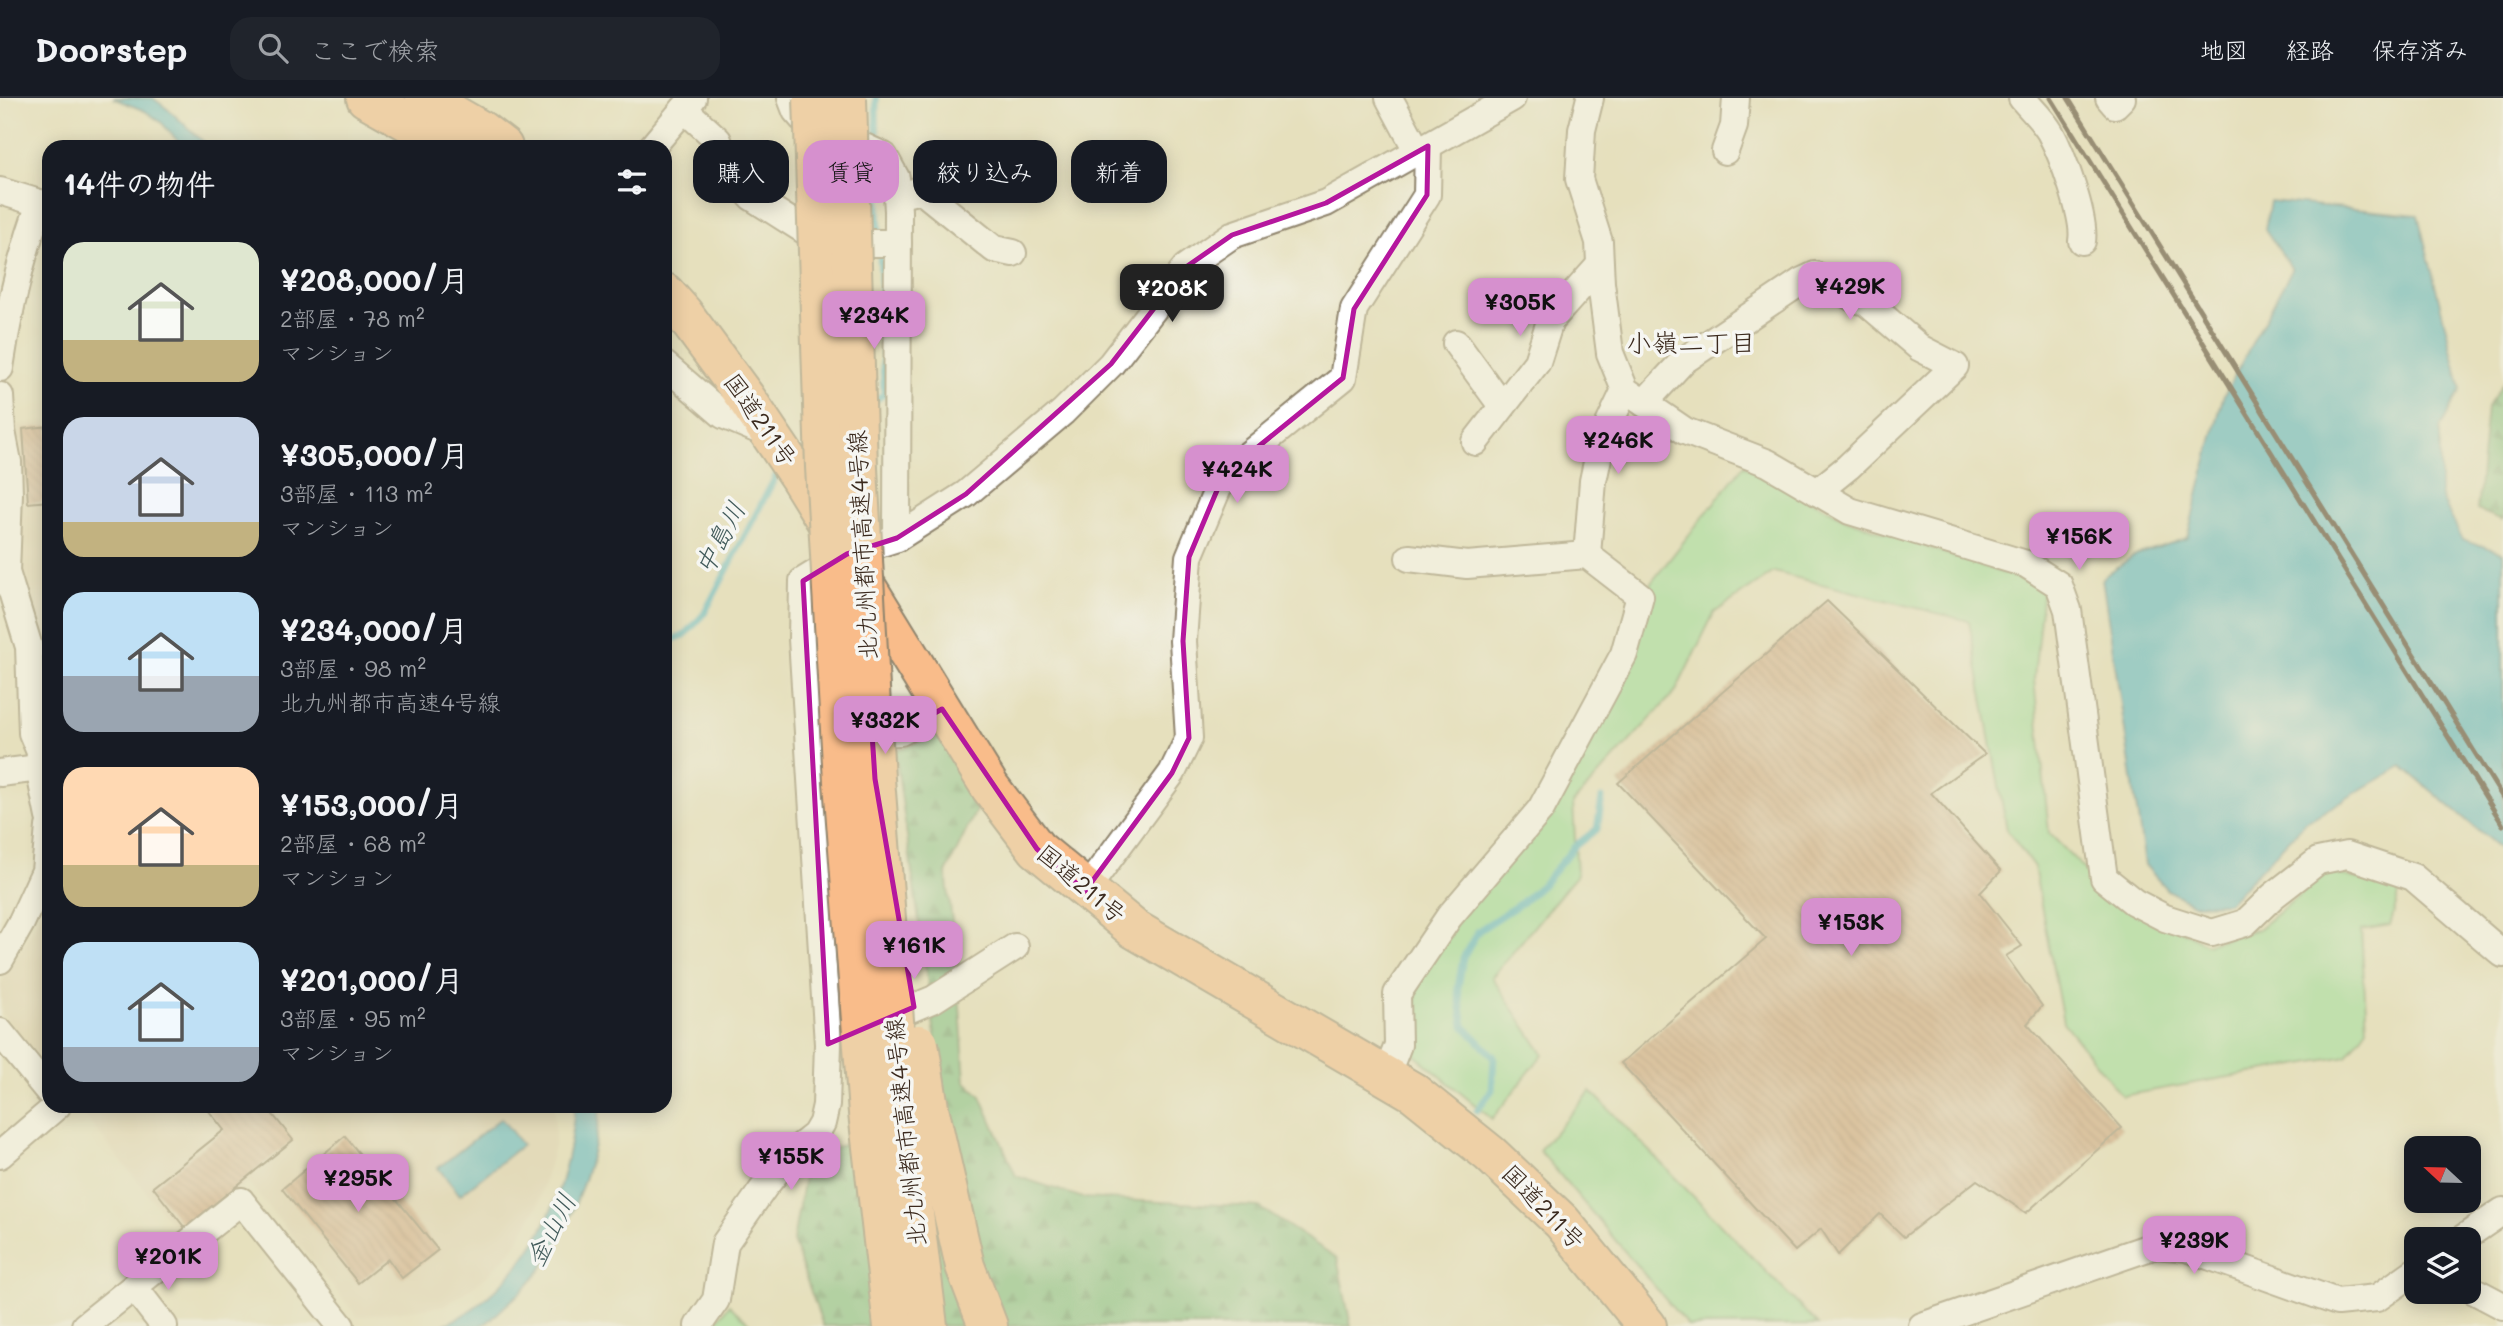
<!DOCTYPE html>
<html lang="ja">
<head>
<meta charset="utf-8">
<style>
	:root { --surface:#171b24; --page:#20242c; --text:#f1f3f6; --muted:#9ea1a6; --line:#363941; --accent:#d690ce }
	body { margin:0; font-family:Mali,"Klee One",sans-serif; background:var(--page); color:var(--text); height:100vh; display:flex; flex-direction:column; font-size:26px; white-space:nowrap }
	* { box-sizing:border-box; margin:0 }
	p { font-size:23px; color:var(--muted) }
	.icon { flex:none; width:38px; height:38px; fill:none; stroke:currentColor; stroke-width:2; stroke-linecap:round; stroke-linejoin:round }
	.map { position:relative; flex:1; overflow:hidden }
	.drawer { position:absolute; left:42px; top:42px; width:630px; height:973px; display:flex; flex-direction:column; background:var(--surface); border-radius:21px; box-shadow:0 4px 18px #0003 }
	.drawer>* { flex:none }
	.top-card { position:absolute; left:693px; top:42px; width:665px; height:63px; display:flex; gap:14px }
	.needle { width:46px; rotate:292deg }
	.controls { position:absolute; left:2404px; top:1038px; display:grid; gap:14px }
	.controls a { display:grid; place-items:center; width:77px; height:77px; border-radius:14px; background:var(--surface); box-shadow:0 4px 18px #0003; font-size:35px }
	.price { position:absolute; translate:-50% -60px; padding:0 16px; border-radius:14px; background:var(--accent); color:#111; font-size:23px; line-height:46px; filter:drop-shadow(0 2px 4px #0008) }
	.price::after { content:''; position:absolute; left:50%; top:42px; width:21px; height:16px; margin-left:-10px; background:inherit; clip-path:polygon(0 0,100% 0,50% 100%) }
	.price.selected { background:#222; color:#fff }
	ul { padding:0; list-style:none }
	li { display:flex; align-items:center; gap:21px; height:175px; padding:0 21px }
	li span { display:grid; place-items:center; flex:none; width:196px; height:140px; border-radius:21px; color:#555 }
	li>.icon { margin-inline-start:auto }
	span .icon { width:84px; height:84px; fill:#fffc; stroke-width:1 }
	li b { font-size:30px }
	h2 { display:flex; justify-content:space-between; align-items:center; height:84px; padding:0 21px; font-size:30px }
	.pill { padding:0 24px; border-radius:21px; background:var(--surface); box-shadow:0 4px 18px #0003; font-size:24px; line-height:63px }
	.pill.selected { background:var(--accent); color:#111 }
	header { display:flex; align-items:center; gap:42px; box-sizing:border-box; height:98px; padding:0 35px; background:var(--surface); border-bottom:2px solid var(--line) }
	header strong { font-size:33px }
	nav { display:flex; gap:38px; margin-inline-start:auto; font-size:24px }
	.search { width:490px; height:63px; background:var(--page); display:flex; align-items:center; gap:18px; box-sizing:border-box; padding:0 24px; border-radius:21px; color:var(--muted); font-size:26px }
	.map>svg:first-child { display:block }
</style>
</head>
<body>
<header>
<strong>Doorstep</strong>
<div class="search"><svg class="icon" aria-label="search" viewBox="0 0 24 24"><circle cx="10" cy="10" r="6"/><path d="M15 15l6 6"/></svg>ここで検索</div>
<nav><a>地図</a><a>経路</a><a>保存済み</a></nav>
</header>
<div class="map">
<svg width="2503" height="1228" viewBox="0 0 2503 1228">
	<defs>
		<pattern id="forest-firs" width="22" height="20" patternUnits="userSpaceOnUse" patternTransform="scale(1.75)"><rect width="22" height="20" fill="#77be82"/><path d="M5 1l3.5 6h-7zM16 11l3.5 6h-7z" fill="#639b6a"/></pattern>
		<pattern id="park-tufts" width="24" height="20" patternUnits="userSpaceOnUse" patternTransform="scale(1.75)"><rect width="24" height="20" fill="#94df9a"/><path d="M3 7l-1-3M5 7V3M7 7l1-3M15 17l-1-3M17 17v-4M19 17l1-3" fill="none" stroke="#80c084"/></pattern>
		<pattern id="building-back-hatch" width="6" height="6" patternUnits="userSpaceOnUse" patternTransform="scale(1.75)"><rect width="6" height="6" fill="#cda07b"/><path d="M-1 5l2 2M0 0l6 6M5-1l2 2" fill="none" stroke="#a88364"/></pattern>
	</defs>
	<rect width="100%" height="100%" fill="#f6f6f2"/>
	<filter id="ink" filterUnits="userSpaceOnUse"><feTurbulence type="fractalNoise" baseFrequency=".0143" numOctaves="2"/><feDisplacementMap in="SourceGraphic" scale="14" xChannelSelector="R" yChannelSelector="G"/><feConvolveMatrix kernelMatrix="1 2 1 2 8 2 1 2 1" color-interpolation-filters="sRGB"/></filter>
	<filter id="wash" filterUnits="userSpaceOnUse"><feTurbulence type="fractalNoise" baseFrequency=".00686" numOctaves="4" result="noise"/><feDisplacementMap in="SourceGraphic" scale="28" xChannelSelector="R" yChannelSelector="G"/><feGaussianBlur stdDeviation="1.57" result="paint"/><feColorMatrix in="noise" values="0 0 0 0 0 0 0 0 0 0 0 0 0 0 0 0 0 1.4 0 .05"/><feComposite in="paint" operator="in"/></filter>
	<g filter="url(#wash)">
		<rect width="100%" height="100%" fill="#e6e0bd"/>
		<g fill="#e0d3b4">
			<polygon points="49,323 49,635 42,628 12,474 12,327"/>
			<polygon points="49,794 49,973 2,915 0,891 4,878 33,831"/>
			<polygon points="77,1008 554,1008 555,1044 538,1107 512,1152 486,1179 446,1207 358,1219 248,1084 181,1137"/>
		</g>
		<g fill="#94df9a" stroke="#68845c" stroke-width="2">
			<polygon points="1744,367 1846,421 2043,489 2034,581 2049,735 2099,786 2206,846 2258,831 2328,774 2401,790 2390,827 2361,832 2367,930 2347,958 2122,998 2063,924 2034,769 2007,732 1969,523 1774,474 1714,515 1676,593 1573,705 1577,777 1492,879 1543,956 1492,1021 1409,952 1420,870 1634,556 1651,485"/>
			<polygon points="1591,993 1818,1227 1688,1228 1539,1052"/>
		</g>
		<g fill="url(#forest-firs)" stroke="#597450" stroke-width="2">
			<polygon points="2503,285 2503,422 2477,412 2487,309"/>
			<polygon points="937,637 983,698 946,775 957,862 965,983 981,998 1016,1078 1083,1100 1259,1109 1337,1160 1351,1228 823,1228 793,1143 807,1060 945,1009 895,653"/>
		</g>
		<polygon fill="url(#park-tufts)" stroke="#68845c" stroke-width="2" points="729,1207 752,1228 713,1228"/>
		<g fill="#4bb4c9" stroke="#436f74" stroke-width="2">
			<polygon points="113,0 153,0 170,13 209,49 183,49 162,25 145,13"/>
			<polygon points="2270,103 2418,117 2461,291 2440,330 2440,397 2462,441 2503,455 2503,753 2402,668 2306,724 2228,805 2193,806 2167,792 2145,767 2102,480 2133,458 2187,440 2223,299 2292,171 2265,131"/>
			<path d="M575,1008H600C598,1052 572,1124 548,1161C537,1179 520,1196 504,1209C497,1216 488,1226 478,1228C466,1228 452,1228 440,1228C460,1221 479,1207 494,1193C549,1143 568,1080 575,1008Z"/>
			<polygon points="501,1020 522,1047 460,1097 438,1070"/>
		</g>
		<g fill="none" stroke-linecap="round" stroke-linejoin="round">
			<g stroke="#4bb4c9" stroke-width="7">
				<polyline points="876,0 877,48"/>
				<polyline points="877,64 879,139"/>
				<polyline points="869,307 884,296 880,151"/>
				<polyline points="665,544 685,537 704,516 777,376"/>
				<polyline points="1477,1012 1492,992 1494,959 1464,928 1458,890 1463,860 1478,833 1521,805 1544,785 1575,748 1597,731 1602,700"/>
			</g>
		</g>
		<g id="blocks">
			<g fill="url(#building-back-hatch)">
				<polygon points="49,328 49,403 28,405 23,331"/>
				<polygon points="1827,503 1985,656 1931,695 2001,773 1980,795 2022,848 2006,858 2042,908 2027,926 2122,1030 2026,1115 1977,1082 1904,1139 1880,1116 1838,1157 1821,1131 1795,1153 1621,965 1766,841 1618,685"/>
				<polygon points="205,1008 266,1008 293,1042 185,1130 153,1089 224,1032"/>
				<polygon points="345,1038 438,1152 402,1180 388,1161 358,1185 282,1091"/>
			</g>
		</g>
	</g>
	<g filter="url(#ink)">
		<use href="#blocks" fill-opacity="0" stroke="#90856e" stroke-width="2"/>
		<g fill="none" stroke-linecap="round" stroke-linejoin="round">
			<defs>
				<g id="street">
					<polyline points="791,0 796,13 803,21 884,58 896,80 898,113 897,440"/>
					<polyline points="1389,0 1418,54"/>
					<polyline points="1590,0 1582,32 1579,81 1599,144 1601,185 1610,255 1625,292 1685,333 1768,365 1850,413 2026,466 2059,487 2068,512 2104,780 2134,804 2165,820 2212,835 2245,825 2273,798 2318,763 2347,757 2413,779 2503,856"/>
					<path d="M2022,0C2031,11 2043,22 2050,34C2062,56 2086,120 2082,143"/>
					<polyline points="2109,0 2115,7 2122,0"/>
					<polyline points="684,11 718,42 728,72 752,99 807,134 835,145 898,145"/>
					<polyline points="652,49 693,0"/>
					<polyline points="1725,53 1734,28 1736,0"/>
					<polyline points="921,92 994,151 1013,155"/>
					<polyline points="0,93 49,108"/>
					<polyline points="905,96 921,92 941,61"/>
					<polyline points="1456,245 1502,308"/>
					<polyline points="665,267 723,317 770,337"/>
					<path d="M0,270C8,214 21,159 40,105"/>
					<polyline points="0,298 2,333 8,364 9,396 6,474 29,549 32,635 40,654 39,670 49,719"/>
					<polyline points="1644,305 1683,263 1802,183 1815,177 1855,201 1866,204 1920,250 1955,268 1848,369 1817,394"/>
					<polyline points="1475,344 1537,264 1550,223 1600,167"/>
					<polyline points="1587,457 1593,383 1602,341 1625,292"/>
					<polyline points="856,636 901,634 942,611"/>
					<polyline points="0,675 39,670"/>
					<polyline points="1085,793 1172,675 1189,640 1183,543 1189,459 1218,390 1238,365 1343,280 1354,211 1427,97 1428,48"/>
					<polyline points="0,862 21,825 45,773 49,729"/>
					<polyline points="879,924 934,901 1015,849"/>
					<polyline points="0,934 49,994"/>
					<polyline points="1386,978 1398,947 1397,896 1449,819 1541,711 1624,556 1640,498 1587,457 1467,467 1409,460"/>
					<polyline points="0,1057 57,1008"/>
					<polyline points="2462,1141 2503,1113"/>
					<polyline points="134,1189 164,1228"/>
					<polyline points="2469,1190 2503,1208"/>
					<polyline points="85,1228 241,1103 341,1228"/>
					<polyline points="698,1228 716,1202 725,1145 765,1088 791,1056 815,1037 822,1025 826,1007 828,946 802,541 803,483 847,456 897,440 966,396 1063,314 1111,266 1186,169 1232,137 1326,105 1512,0"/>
					<polyline points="1922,1228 2156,1147 2186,1150 2337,1204 2377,1200 2417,1172"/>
				</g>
				<g id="highway">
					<polyline points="366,0 453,49"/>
					<polyline points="425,0 482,33 503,49"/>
					<polyline points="665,195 683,215 745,299 799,379 990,689 1037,751 1134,831 1413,994 1490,1056 1562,1124 1647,1228"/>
					<polyline points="929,1010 965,1168 988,1228"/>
					<polyline points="901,1011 928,1228"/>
					<polyline points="868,1015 893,1228"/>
				</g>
			</defs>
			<use href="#street" stroke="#90856e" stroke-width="30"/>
			<use href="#highway" stroke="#90856e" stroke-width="42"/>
			<use href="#street" stroke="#fff" stroke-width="26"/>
			<use href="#highway" stroke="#f9bc8a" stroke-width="38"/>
			<g stroke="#3b2a1e" stroke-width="5">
				<polyline points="2051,0 2503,727"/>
				<polyline points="2068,0 2503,700"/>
			</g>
			<defs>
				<g id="highway-bridge">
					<polyline points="813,0 825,369 843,684 868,1015"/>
					<polyline points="847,0 858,370 875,681 901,1011"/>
					<polyline points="919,946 929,1010"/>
				</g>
			</defs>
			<use href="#highway-bridge" stroke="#90856e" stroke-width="42" stroke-linecap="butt"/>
			<use href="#highway-bridge" stroke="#f9bc8a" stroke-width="38"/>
		</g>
	</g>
	<path d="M0 0H2503V1228H0ZM1428,48L1427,97L1354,211L1343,280L1238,365L1218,390L1189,459L1183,543L1189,640L1172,675L1085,793L1037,751L942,611L901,634L872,635L875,681L914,909L828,946L803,483L847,456L897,440L966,396L1111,266L1186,169L1232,137L1326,105Z" fill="#e6e0bd" fill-opacity=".55" fill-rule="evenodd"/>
	<path fill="none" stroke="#b5179e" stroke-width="5" stroke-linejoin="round" d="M1428,48L1427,97L1354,211L1343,280L1238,365L1218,390L1189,459L1183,543L1189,640L1172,675L1085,793L1037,751L942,611L901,634L872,635L875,681L914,909L828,946L803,483L847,456L897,440L966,396L1111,266L1186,169L1232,137L1326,105Z"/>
	<g text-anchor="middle" stroke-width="7" stroke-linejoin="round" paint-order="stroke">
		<g font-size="24" fill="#3b2a1e" stroke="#f6f6f2">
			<text transform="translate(760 322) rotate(55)" y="8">国道211号</text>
			<text transform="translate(863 447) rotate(-93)" y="8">北九州都市高速4号線</text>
			<text transform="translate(1081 786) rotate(40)" y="8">国道211号</text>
			<text transform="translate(906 1034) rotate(-96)" y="8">北九州都市高速4号線</text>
			<text transform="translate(1543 1109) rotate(46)" y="8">国道211号</text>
		</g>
		<g font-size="26" fill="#3b2a1e" stroke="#f6f6f2">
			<text x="1691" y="254">小嶺二丁目</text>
		</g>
		<g font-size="26" font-style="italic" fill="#415a5a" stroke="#f6f6f2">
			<text transform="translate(720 440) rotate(-62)" y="9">中島川</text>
			<text transform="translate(551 1132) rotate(-63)" y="9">金山川</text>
		</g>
	</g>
</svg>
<div class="controls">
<a><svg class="needle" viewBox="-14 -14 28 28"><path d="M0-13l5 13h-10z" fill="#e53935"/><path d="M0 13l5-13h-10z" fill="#9ea1a6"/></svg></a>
<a><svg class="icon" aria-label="layers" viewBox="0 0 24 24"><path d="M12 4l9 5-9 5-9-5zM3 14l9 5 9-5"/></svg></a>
</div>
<b class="price" style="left:1850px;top:224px">¥429K</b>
<b class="price selected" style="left:1172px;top:226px">¥208K</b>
<b class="price" style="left:1520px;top:240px">¥305K</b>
<b class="price" style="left:874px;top:253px">¥234K</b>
<b class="price" style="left:1618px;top:378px">¥246K</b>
<b class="price" style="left:1237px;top:407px">¥424K</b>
<b class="price" style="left:2079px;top:474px">¥156K</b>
<b class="price" style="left:885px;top:658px">¥332K</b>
<b class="price" style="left:1851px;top:860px">¥153K</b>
<b class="price" style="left:914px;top:883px">¥161K</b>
<b class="price" style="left:791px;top:1094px">¥155K</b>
<b class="price" style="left:358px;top:1116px">¥295K</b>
<b class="price" style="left:2194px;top:1178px">¥239K</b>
<b class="price" style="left:168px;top:1194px">¥201K</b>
<div class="top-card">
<a class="pill">購入</a>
<a class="pill selected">賃貸</a>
<a class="pill">絞り込み</a>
<a class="pill">新着</a>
</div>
<section class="drawer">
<h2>14件の物件<svg class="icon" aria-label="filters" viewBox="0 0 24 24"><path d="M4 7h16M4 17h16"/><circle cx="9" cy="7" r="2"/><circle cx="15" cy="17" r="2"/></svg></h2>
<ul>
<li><span style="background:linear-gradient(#dfe7d0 70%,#c2b280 0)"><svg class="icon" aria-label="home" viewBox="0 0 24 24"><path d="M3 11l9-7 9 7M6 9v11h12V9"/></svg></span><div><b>¥208,000/月</b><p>2部屋 · 78 m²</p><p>マンション</p></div></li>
<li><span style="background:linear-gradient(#c9d6e8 75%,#c2b280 0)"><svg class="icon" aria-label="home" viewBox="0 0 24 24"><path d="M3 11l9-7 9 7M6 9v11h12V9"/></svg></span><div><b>¥305,000/月</b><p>3部屋 · 113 m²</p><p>マンション</p></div></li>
<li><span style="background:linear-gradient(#bfe0f5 60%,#9aa5b1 0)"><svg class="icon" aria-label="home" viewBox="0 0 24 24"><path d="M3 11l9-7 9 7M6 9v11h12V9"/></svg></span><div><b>¥234,000/月</b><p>3部屋 · 98 m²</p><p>北九州都市高速4号線</p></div></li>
<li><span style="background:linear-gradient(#ffd9b3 70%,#c2b280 0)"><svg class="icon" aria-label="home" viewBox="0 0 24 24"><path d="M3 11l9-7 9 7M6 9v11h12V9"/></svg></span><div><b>¥153,000/月</b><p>2部屋 · 68 m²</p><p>マンション</p></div></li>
<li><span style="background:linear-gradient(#bfe0f5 75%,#9aa5b1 0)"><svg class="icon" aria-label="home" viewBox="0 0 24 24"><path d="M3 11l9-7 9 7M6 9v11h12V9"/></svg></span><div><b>¥201,000/月</b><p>3部屋 · 95 m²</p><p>マンション</p></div></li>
</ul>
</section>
</div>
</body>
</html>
